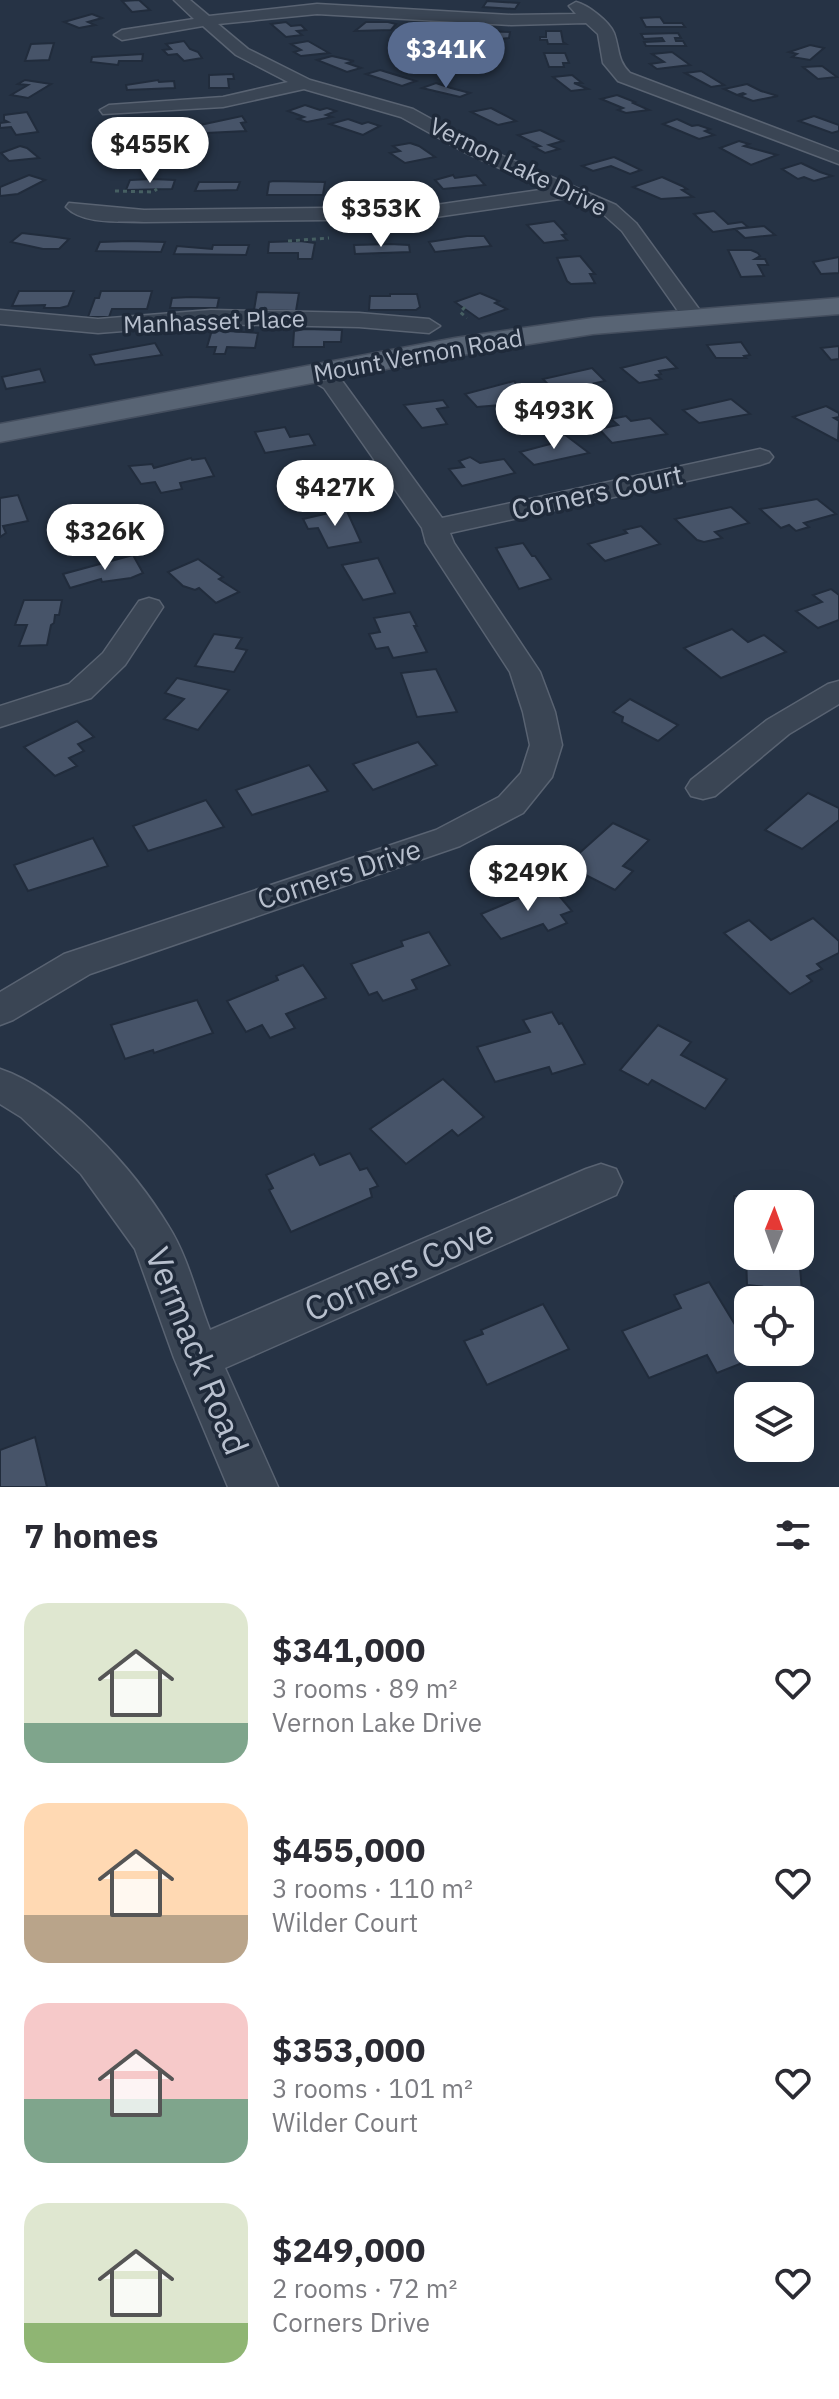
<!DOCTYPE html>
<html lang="en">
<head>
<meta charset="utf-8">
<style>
	:root { --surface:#fff; --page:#f7f7f7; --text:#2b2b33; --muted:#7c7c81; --accent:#576a8e }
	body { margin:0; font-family:"IBM Plex Sans",sans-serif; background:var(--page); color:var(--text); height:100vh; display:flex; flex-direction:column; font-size:30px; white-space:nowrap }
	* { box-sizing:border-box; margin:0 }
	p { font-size:26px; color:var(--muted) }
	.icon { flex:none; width:44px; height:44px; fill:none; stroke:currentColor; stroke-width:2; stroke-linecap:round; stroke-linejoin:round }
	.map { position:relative; height:1487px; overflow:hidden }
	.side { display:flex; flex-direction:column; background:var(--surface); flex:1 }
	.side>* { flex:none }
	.needle { width:52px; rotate:1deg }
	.buttons { position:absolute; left:734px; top:1190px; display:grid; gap:16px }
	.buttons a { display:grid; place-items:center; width:80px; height:80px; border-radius:16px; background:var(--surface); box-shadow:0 8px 32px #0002; font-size:40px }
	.price { position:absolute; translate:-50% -68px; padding:0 18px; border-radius:28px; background:#fff; color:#222; font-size:26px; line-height:52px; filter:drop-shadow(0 2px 4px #0008) }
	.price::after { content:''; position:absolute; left:50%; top:48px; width:24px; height:18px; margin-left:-12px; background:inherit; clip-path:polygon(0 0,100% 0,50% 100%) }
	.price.selected { background:var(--accent); color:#fff }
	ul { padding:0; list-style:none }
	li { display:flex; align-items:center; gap:24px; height:200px; padding:0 24px }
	li span { display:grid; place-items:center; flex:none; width:224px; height:160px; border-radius:24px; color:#555 }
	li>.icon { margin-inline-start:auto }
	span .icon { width:96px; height:96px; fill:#fffc; stroke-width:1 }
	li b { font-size:34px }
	h2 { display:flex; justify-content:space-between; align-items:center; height:96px; padding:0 24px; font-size:34px }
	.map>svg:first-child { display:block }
</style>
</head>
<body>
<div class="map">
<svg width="839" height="1487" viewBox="0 0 839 1487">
	<rect width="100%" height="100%" fill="#263345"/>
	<g fill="#475469" stroke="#212c3c" stroke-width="2">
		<polygon points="139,0 150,10 132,12 122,1"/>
		<polygon points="487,1 519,3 515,9 483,7"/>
		<polygon points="92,14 102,18 88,22 95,25 79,28 64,22"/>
		<polygon points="660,17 664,23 682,23 685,27 646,27 641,18"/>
		<polygon points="286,22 291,26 301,25 306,30 297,31 302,35 286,37 271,24"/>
		<polygon points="366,22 388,22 396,24 391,30 355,31"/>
		<polygon points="429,27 442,27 436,36 400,33 403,28 427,29"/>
		<polygon points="481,31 510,32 509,38 500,39 468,36 470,32"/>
		<polygon points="546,31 561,31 563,42 566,44 548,44 547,40 540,40 540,37 546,37"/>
		<polygon points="678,33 681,38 675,38 676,41 683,41 686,46 646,46 644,42 664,41 662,38 644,39 641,34"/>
		<polygon points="184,41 190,49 198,52 202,58 184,61 177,54 168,55 163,50 171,49 166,44"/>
		<polygon points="308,41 329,53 301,56 294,52 301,50 291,44"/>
		<polygon points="54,43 49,60 25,61 31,44"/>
		<polygon points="810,45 824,48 810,60 792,57 797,54 789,52"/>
		<polygon points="672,52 690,65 657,69 650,64 664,62 652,54"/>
		<polygon points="544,53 565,53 569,63 563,63 564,67 549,67"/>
		<polygon points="143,54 142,61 119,61 118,65 91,62 92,57"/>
		<polygon points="332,56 354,61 347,63 361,68 347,72 317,60"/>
		<polygon points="822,66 837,77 818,79 803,67"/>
		<polygon points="380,70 416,81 402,86 366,74"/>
		<polygon points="701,71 724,85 711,87 685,73"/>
		<polygon points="233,74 234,79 228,79 229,88 209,88 209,75"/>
		<polygon points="572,75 582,83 574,83 588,89 571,91 553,77"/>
		<polygon points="25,80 51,84 28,98 11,95 28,85 18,84"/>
		<polygon points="158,80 159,82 174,81 175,88 127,90 126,85"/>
		<polygon points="436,83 451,88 470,93 460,97 422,88"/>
		<polygon points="747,84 761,91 778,96 753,101 740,96 745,94 743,93 737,95 724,89"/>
		<polygon points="617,95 635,102 633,103 649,110 626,113 618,110 623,108 601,99"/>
		<polygon points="305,105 320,110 327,108 336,111 326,115 332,117 307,122 298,119 304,117 288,111"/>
		<polygon points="491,108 516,121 498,125 471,112"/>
		<polygon points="27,112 38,132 16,135 11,127 0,128 0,123 8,122 4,120 4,115"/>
		<polygon points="242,116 246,122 241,123 246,131 206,133 200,125"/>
		<polygon points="814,116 839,125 839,131 832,133 799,121"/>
		<polygon points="348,119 362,124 368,122 380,126 363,135 330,124"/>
		<polygon points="677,119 692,126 698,125 710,129 705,131 714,135 699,139 663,124"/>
		<polygon points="171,128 174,135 160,136 162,139 124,138 121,132"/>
		<polygon points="540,130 563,141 549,145 559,149 545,153 534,147 540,146 518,135"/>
		<polygon points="739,141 749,144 744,146 777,155 751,165 720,148"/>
		<polygon points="177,143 179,150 157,152 155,145"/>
		<polygon points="410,143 419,146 435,157 405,163 390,153 400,151 393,146"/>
		<polygon points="20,146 27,148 39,158 9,161 1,153"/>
		<polygon points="614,157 641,170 630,174 611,166 593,171 582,166"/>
		<polygon points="801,163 820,172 832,176 814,181 804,177 798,179 782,169"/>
		<polygon points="29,175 45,180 18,194 0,196 0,187"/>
		<polygon points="453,175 455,178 476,175 485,185 443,189 435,180"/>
		<polygon points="662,177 682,186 687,189 682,190 693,197 661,199 633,187"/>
		<polygon points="130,180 152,179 175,180 172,189 126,190"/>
		<polygon points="273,181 325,182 323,195 267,195 269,182"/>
		<polygon points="199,182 240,182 237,190 195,191"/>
		<polygon points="379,182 392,182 397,196 356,198 355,189 381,188"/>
		<polygon points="714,211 728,224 742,222 748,227 713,232 694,214"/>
		<polygon points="554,221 566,234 562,235 567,240 544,243 527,225"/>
		<polygon points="764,226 775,235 745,238 735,229"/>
		<polygon points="22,233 56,237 69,239 59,249 43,249 11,242"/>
		<polygon points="467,236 484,236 491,246 435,252 429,242"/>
		<polygon points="129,241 165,242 161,252 96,251 100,242"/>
		<polygon points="300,241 315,243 312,259 298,259 298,253 268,253 269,242"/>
		<polygon points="390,244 409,245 410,252 355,254 354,245"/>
		<polygon points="213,245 249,245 246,255 174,254 177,246 212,249"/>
		<polygon points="728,250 751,250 758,253 760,256 755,259 765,259 768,265 758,265 764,276 741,277"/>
		<polygon points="580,256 595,274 590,274 595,283 571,284 567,281 557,258"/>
		<polygon points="839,257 839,273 821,274 813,262"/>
		<polygon points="19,291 74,291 68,306 60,308 44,308 45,305 12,306"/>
		<polygon points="101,291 152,291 147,309 112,309 109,317 88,317 95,298 99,298"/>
		<polygon points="257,292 299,293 296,311 254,310"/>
		<polygon points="480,293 499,301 495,303 507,309 479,319 455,302"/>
		<polygon points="390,294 417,294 420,307 416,310 369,310 370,296 390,296"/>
		<polygon points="190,297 219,298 217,308 170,308 172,298"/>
		<polygon points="305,329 342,330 341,342 324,342 324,347 293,347 294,331"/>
		<polygon points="212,330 258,333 255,348 227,347 225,354 214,354 216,347 207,347"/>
		<polygon points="741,342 750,355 744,356 746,358 716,358 707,345"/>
		<polygon points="155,343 162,355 95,365 90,355"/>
		<polygon points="839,346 839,359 831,360 821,348"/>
		<polygon points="666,357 677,368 659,371 661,374 656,375 661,379 639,383 621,368"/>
		<polygon points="592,368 605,381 555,392 543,379"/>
		<polygon points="40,369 45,382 6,389 2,377"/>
		<polygon points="514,381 528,396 510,400 513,404 477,407 465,394"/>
		<polygon points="731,399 750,414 699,423 683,410"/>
		<polygon points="443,400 448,407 437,409 447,424 422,428 404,405"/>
		<polygon points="826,406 839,413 839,417 834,418 839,421 838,441 793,417"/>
		<polygon points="626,416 631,421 650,418 667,434 612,443 599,429 618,425 611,419"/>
		<polygon points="285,427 290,437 309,434 315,445 265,453 255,432"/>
		<polygon points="564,434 589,453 534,465 520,452 554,443 549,438"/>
		<polygon points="470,457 480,463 504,459 515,473 462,486 449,469 464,467 459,461"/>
		<polygon points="191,458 192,460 205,458 214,476 180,483 182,489 161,493 155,482 141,484 129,466 152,464 154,468"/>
		<polygon points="325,464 340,492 299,497 292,483 301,482 295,469"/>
		<polygon points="18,495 28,521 3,526 6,533 0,537 0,498"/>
		<polygon points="817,499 836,514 804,523 809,527 796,531 789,525 781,528 760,509"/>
		<polygon points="731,507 749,523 715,532 722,538 704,542 697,540 675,519"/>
		<polygon points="346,509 361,542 328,548 318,528 308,529 303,519"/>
		<polygon points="641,526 660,544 605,561 588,544 627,533 624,530"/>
		<polygon points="523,543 532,556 535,556 551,579 519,589 496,548"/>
		<polygon points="133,555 143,573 131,578 102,582 101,579 70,588 63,574"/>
		<polygon points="378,558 395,593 363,600 342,565"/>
		<polygon points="198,559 223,577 219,579 239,592 216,603 199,588 195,590 183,586 168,572"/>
		<polygon points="831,589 839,595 839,620 818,628 796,611 822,602 813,595"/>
		<polygon points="24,600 62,600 59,615 55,615 54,623 51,625 47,645 19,646 27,625 15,625"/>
		<polygon points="410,612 417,626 414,626 427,652 393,658 388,647 376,649 369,634 380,632 374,618"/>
		<polygon points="732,629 748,642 764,635 786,652 721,678 684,648"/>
		<polygon points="214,634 242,638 236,648 247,650 234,672 195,666"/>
		<polygon points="436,669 457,712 417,717 401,673"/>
		<polygon points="177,678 229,690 198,730 164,719 184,699 165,693"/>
		<polygon points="630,699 678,725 658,741 622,722 623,717 613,712"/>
		<polygon points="77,721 94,737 78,744 84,751 69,758 77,766 55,776 24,747"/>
		<polygon points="418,742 437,765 373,790 353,764"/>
		<polygon points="309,765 328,791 252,815 236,790"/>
		<polygon points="808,793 839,808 839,820 802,849 765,830"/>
		<polygon points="206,800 224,827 148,851 133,826"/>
		<polygon points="613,823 649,840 623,866 633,871 615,890 566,865"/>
		<polygon points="93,838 108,866 28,891 14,865"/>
		<polygon points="550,885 572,911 561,915 567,923 548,931 543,924 501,939 481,914"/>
		<polygon points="813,918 839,941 839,953 817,964 822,969 807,976 812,981 790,994 724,933 749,920 771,940"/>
		<polygon points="429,932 450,965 412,980 417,989 383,1001 377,992 369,995 351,964 403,946 401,941"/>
		<polygon points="303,965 326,998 286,1014 295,1028 270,1038 262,1025 246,1032 227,1001 278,980 276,976"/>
		<polygon points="197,1000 213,1033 154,1053 153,1050 125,1059 111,1025"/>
		<polygon points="552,1012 559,1024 562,1023 585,1064 552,1074 549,1067 495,1082 477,1047 530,1032 523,1020"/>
		<polygon points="658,1025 691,1042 681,1055 727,1079 705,1109 652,1080 648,1085 620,1070"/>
		<polygon points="443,1079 484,1117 458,1136 452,1130 406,1164 370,1129"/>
		<polygon points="350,1153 360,1170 367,1168 378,1186 370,1189 372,1197 291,1232 269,1190 273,1188 266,1175 314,1154 320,1165"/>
		<polygon points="734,1196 794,1202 794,1204 748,1204 748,1256 799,1256 802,1291 747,1285 745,1226 735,1225"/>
		<polygon points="709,1282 748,1346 748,1352 755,1358 717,1373 707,1355 649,1378 622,1331 681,1308 674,1295"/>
		<polygon points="543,1304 569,1349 487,1385 464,1341 483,1334 481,1330"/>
		<polygon points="35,1437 47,1487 0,1487 0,1450"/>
	</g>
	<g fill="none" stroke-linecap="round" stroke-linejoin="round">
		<defs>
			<g id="minor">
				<path d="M174,0H190L209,16L317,4L511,15L576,14L569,6L576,2C588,5 609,21 614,33C620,50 617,60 630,73L839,152V164L618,81L603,63L598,34L586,23L511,25L317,14L218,24L248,49L310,80L413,109L480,146L616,205L636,223L704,316L701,321H685L622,231L602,213L567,198L422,219L144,222C121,221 83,225 66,207L69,203L144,210L422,207L547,189L468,154L401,117L304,89L223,107L103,114L100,110L109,105L223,97L288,82L236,55L203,26L122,40L114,35L122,30L194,19Z"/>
				<polygon points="0,310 98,319 211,310 359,313 429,319 440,326 429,333 359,327 211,324 98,333 0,324"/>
				<polygon points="313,367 340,378 442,518 760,449 769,452 773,457 769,462 760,465 450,533 454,543 540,672 555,712 562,745 552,777 523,813 460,846 90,974 13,1020 0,1025 0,992 64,954 436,830 499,797 521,773 530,745 523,712 510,672 426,543 422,528 324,388 301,374 305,369"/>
				<polygon points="149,598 159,601 163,607 125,665 91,698 0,727 0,706 69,684 103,653 139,601"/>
				<polygon points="839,681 839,704 789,734 715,796 703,799 691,796 686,788 691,780 767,720 828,684"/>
				<path d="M0,1069C63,1090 135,1170 169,1227C188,1257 197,1297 210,1330L586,1169L601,1164L616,1169L622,1182L616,1195L225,1368L278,1487H228L174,1358L135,1249L81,1174L21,1117L0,1104Z"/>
			</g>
			<polygon id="major" points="839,298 839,314 593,334 455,356 0,442 0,424 455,338 593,318"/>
		</defs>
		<use href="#minor" stroke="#596372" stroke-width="3"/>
		<use href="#major" stroke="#444e5e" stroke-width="3"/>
		<g stroke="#465f62" stroke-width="3" stroke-dasharray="4 4" stroke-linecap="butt">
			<polyline points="115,191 153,192 157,189"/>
			<polyline points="288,241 329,238"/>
			<polyline points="465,307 460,312 467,318"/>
		</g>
		<use href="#minor" fill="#3a4554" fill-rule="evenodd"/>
		<use href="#major" fill="#586474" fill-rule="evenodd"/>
	</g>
	<g text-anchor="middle" stroke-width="7" stroke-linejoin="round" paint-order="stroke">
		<g font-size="24" fill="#b8c0ce" stroke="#1f2a3a">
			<text transform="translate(518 167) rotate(26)" y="8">Vernon Lake Drive</text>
			<text transform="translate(214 322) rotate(-2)" y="8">Manhasset Place</text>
			<text transform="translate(418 356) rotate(-10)" y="8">Mount Vernon Road</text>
		</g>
		<g font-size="28" fill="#b8c0ce" stroke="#1f2a3a">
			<text transform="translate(597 492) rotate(-12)" y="10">Corners Court</text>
			<text transform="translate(339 874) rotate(-18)" y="10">Corners Drive</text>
		</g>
		<g font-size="34" fill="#b8c0ce" stroke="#1f2a3a">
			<text transform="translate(399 1270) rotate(-24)" y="12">Corners Cove</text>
			<text transform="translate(197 1351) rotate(68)" y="12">Vermack Road</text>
		</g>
	</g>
</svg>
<div class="buttons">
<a><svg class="needle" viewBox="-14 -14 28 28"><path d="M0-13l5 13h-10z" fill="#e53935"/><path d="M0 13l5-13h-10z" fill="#7c7c81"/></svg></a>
<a><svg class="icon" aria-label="locate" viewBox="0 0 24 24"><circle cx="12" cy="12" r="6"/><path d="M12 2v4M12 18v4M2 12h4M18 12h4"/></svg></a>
<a><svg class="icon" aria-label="layers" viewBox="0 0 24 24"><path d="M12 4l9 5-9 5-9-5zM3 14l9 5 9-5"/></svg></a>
</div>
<b class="price selected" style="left:446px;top:90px">$341K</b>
<b class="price" style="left:150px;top:185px">$455K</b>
<b class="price" style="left:381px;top:249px">$353K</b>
<b class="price" style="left:554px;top:451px">$493K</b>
<b class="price" style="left:335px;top:528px">$427K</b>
<b class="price" style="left:105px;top:572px">$326K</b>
<b class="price" style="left:528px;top:913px">$249K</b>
</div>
<section class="side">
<h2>7 homes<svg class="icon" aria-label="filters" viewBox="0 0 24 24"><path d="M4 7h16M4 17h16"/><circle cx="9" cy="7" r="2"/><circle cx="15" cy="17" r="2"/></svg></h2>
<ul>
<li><span style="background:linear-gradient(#dfe7d0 75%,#7fa58c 0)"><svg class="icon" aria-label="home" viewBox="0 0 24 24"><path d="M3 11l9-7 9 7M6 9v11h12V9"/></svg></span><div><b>$341,000</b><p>3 rooms · 89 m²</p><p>Vernon Lake Drive</p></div><svg class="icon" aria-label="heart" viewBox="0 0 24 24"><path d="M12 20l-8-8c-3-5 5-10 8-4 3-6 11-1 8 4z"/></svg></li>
<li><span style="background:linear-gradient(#ffd9b3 70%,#b9a48a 0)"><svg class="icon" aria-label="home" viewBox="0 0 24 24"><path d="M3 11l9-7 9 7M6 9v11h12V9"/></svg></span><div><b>$455,000</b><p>3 rooms · 110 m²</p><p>Wilder Court</p></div><svg class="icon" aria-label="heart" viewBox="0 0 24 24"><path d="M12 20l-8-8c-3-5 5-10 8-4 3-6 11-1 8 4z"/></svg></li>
<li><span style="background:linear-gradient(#f6c9c9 60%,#7fa58c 0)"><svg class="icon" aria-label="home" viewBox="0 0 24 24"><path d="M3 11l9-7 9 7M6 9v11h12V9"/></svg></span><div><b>$353,000</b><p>3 rooms · 101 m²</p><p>Wilder Court</p></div><svg class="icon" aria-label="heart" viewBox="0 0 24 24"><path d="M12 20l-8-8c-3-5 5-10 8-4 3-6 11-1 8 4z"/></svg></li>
<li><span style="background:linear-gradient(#dfe7d0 75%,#8fb573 0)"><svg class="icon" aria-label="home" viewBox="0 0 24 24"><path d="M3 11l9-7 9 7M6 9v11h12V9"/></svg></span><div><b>$249,000</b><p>2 rooms · 72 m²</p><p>Corners Drive</p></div><svg class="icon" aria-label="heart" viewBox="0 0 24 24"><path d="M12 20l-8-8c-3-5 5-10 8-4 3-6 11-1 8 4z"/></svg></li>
</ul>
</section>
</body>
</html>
